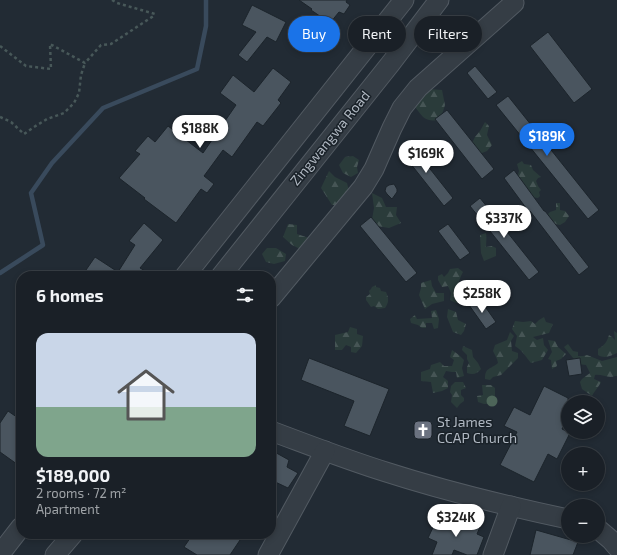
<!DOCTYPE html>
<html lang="en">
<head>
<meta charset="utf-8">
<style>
	:root { --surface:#1a2027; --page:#23282f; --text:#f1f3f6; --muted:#9fa3a7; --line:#383e44; --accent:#1a73e8 }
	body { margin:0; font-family:"Exo 2",sans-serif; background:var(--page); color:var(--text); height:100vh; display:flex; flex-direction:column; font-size:15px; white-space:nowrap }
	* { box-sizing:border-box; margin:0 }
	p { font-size:13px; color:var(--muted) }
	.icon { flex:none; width:22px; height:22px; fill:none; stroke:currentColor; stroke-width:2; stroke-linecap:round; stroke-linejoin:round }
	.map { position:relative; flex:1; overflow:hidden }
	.drawer { position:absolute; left:16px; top:271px; width:260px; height:268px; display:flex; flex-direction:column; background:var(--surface); border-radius:16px; box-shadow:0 2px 6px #0003,0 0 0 1px var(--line) }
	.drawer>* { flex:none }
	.guide { position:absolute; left:288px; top:16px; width:269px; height:36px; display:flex; gap:8px }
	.tools { position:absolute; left:561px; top:395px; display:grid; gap:8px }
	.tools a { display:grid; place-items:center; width:44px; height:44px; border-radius:50%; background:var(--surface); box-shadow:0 2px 6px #0003,0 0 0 1px var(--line); font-size:20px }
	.price { position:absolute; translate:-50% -34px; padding:0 9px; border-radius:14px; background:#fff; color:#222; font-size:13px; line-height:26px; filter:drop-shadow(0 1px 2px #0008) }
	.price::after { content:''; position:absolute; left:50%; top:24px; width:12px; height:9px; margin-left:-6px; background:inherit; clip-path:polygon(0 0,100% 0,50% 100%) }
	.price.selected { background:var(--accent); color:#fff }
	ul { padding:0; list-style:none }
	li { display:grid; align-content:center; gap:8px; height:212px; padding:0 20px }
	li+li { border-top:1px solid var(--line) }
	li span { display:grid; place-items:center; height:124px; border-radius:12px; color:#555 }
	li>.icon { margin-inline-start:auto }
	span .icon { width:72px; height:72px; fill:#fffc; stroke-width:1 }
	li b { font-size:17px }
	h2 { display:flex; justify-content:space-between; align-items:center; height:48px; padding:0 20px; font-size:17px }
	.chip { padding:0 14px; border-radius:18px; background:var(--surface); box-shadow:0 2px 6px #0003,0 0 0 1px var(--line); font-size:14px; line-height:36px }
	.chip.selected { background:var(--accent); color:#fff }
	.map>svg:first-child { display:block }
</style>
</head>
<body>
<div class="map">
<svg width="617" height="555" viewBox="0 0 617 555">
	<defs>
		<pattern id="forest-firs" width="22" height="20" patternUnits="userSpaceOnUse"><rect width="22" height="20" fill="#2a3b3a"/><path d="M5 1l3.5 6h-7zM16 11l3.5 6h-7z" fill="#465555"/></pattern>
	</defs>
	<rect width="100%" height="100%" fill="#222b34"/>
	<g fill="url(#forest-firs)">
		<path d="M429,89L442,90L445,105L440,121C424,120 425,120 415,107Z"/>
		<polygon points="485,122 489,126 487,135 492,145 487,151 477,155 471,145 475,137 480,131"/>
		<polygon points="353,156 359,160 357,167 358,173 351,177 343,173 339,165 345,157"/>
		<polygon points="522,161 524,164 531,165 533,170 541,177 538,178 536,181 538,186 541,190 539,192 540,196 538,198 531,197 517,178 519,171 517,164"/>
		<polygon points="329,171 335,177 347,183 349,191 345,205 332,205 321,188"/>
		<polygon points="372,193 382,198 386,207 397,207 396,215 401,223 389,228 371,225 374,208"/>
		<polygon points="556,203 560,203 560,210 565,211 569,216 565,222 560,225 550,223 545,217 550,212 556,210"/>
		<polygon points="288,224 297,225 297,234 309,238 302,250 292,245 283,237"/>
		<path d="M486,233C487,238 486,242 486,247L492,246L496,248V256L484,261L481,253L480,235Z"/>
		<polygon points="267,248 276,248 286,254 285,261 274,264 266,262 262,254"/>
		<path d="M458,268L463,272C460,277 458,283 458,289L456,291L463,292L467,295L464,301L456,303L450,300L451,293L448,286L442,287L438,280V276L442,274L444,277L448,273L450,269Z"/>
		<polygon points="431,280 432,286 436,293 444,293 444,301 432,304 425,309 419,295 421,288 421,283"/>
		<path d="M376,285V287L380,288L381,291L386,292C389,299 389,302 385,308L378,309L374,306L371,307L366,300V297L370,294L369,291L371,289L372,287Z"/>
		<polygon points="448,309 456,312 458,320 466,324 464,331 461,335 453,332 447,317"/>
		<polygon points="436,310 439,319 438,328 434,329 432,323 426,323 426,328 422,328 418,325 411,323 410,319 415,315 417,319 432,318 431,311"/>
		<path d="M544,317L546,322L553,324L549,333L533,337L537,340L543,338L544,345L548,350L542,360L531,363C526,357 522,350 515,346L517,336L512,329L515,321L523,322L531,321L535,324L539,320Z"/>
		<polygon points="350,327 357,329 357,334 363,336 362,346 356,353 351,352 351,347 346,345 342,350 335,350 335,335 348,332"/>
		<path d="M614,331L617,333V353C610,356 605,359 598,355V349C604,346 607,342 609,335L612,337L615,340Z"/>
		<path d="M510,332L514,336L511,341L512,351L518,353V358L501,375L493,377L490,380L485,379C485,367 490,370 498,363L497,359L493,351L495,345L507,340Z"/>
		<polygon points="548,340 555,341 558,347 566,354 561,359 556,361 557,366 552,369 551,360 548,359 552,352"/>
		<path d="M568,344L573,351L578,352V356H583L587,355L602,361L617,357V376H615C609,379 602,374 595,375L594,379L601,382C599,387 594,391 592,396L582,389L580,382L582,379L590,373L586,365L578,364L564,347Z"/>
		<path d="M463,346L472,350L473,357L478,363L481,369C477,374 473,375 467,373V367L469,363L467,359V355L462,350Z"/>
		<polygon points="452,350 459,355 464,360 462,368 464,376 457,378 456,372 452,372 446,371 443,377 448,381 448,388 442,391 433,393 431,382 421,381 421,372 430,369 431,365 440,362 444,366 452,366 454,360 450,357"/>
		<polygon points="455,382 463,382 466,388 461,390 461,395 464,398 464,401 460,404 457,408 451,402 452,395 450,392 451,386"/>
		<polygon points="482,385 491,385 495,388 495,398 489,404 484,404 478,402 477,396 483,395"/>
	</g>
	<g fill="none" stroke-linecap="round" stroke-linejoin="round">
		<polyline stroke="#394a5c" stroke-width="4.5" points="0,273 43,245 31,193 52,163 103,108 197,69 206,26 206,0"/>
	</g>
	<g fill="#4a555f" stroke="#1c242b">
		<polygon points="299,0 347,0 346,2 350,5 344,14 339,12 330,23 311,10 312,9"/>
		<polygon points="252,5 286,22 276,42 267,37 247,62 238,55 256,32 242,25"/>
		<polygon points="548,32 592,89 574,103 530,46"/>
		<polygon points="475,66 497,92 488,99 467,73"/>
		<polygon points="273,68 291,82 278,100 281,103 263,126 257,122 232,157 223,150 204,176 214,184 207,193 201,189 176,223 144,199 145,198 119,178 140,154 135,151 148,136 155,142 168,126 203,153 236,105 220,93 233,75 254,92"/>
		<polygon points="508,96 599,210 588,219 496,105"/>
		<polygon points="447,110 494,169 482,179 435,119"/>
		<polygon points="408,141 453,198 444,206 399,149"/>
		<polygon points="514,170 544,211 545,211 589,267 579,275 530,211 529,212 504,178"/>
		<polygon points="394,184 397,189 397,192 392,199 387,194 385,191 386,187 389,185"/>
		<polygon points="480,198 539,272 529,280 470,206"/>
		<polygon points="371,217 417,273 406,282 360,226"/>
		<polygon points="144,223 163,240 140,268 154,276 95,276 86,270 95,257 118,272 135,245 129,241"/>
		<polygon points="448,224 470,253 460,260 438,231"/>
		<polygon points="479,298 496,322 486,329 469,305"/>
		<polygon points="309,358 389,389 370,436 344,426 354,401 301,380"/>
		<polygon points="580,358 582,374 569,376 566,360"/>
		<polygon points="544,386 568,398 568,418 562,429 570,433 557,459 548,454 534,482 500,465 517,432 504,426 514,407 530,415"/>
		<polygon points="8,411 21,420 21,467 0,452 0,423"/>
		<polygon points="271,450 289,460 287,467 298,473 288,488 271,480"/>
		<polygon points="448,520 460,525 462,520 480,527 477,534 484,537 477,555 467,555 454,550 452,555 432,555 437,542 428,538 436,521 446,526"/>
		<polygon points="536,530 578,542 573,555 530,555"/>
		<polygon points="193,534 244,534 230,555 197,555 184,547"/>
	</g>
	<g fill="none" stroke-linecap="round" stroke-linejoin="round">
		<defs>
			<g id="minor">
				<polyline points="185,276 404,0"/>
				<polyline points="221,276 391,63 439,0"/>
				<polyline points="271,298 363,187 374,169 392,128 402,108 418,88 514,3"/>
				<path d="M271,431C309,445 347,460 386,472C445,491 507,506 568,519"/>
				<polyline points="598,529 611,540 617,547"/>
				<polyline points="0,554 21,527"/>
				<polyline points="55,555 73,534"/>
				<polyline points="268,555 325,451"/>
				<polyline points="493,555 511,506"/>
			</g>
		</defs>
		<use href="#minor" stroke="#525a62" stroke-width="21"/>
		<g stroke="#485859" stroke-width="2.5" stroke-dasharray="3 3" stroke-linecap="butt">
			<polyline points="112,0 117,3 155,14"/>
			<polyline points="0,46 26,66 51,69 50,44 85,63 101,45 111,44 155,15"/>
			<polyline points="0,117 11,122 24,134 34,127 47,119 64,113 74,103 79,93 81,75 85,63"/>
		</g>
		<use href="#minor" stroke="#353d45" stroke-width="19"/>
	</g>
	<circle fill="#4d6559" cx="492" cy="401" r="5.5"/>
	<defs>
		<symbol id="church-square" viewBox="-11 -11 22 22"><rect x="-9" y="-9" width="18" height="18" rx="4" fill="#6b7280" stroke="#1a2229"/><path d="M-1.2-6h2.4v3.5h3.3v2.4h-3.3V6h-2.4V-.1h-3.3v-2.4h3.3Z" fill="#fff"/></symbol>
	</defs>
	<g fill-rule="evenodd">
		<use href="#church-square" x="412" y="419" width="22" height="22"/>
	</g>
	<g text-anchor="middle" stroke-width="3" stroke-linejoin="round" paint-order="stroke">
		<g font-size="14" fill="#afb7c1" stroke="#1a2229">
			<text transform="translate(330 138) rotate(-51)" y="5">Zingwangwa Road</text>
		</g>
		<g font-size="14" fill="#afb7c1" stroke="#1a2229" text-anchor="start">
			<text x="437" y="427">St James<tspan x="437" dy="16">CCAP Church</tspan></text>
		</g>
	</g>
</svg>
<div class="tools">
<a><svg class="icon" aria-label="layers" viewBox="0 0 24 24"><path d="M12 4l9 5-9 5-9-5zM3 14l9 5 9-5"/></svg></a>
<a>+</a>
<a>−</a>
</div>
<b class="price" style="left:200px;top:149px">$188K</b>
<b class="price selected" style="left:547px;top:157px">$189K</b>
<b class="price" style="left:426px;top:174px">$169K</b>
<b class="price" style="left:504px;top:239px">$337K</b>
<b class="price" style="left:482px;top:314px">$258K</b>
<b class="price" style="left:456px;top:538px">$324K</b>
<div class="guide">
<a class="chip selected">Buy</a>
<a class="chip">Rent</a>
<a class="chip">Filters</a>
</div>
<section class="drawer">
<h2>6 homes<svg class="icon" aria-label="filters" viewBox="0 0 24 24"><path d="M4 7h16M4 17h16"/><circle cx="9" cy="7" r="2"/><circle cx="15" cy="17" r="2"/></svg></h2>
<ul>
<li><span style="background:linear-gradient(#c9d6e8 60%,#7fa58c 0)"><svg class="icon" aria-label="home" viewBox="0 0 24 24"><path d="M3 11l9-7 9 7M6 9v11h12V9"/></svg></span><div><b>$189,000</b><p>2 rooms · 72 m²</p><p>Apartment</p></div></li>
</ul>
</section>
</div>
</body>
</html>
